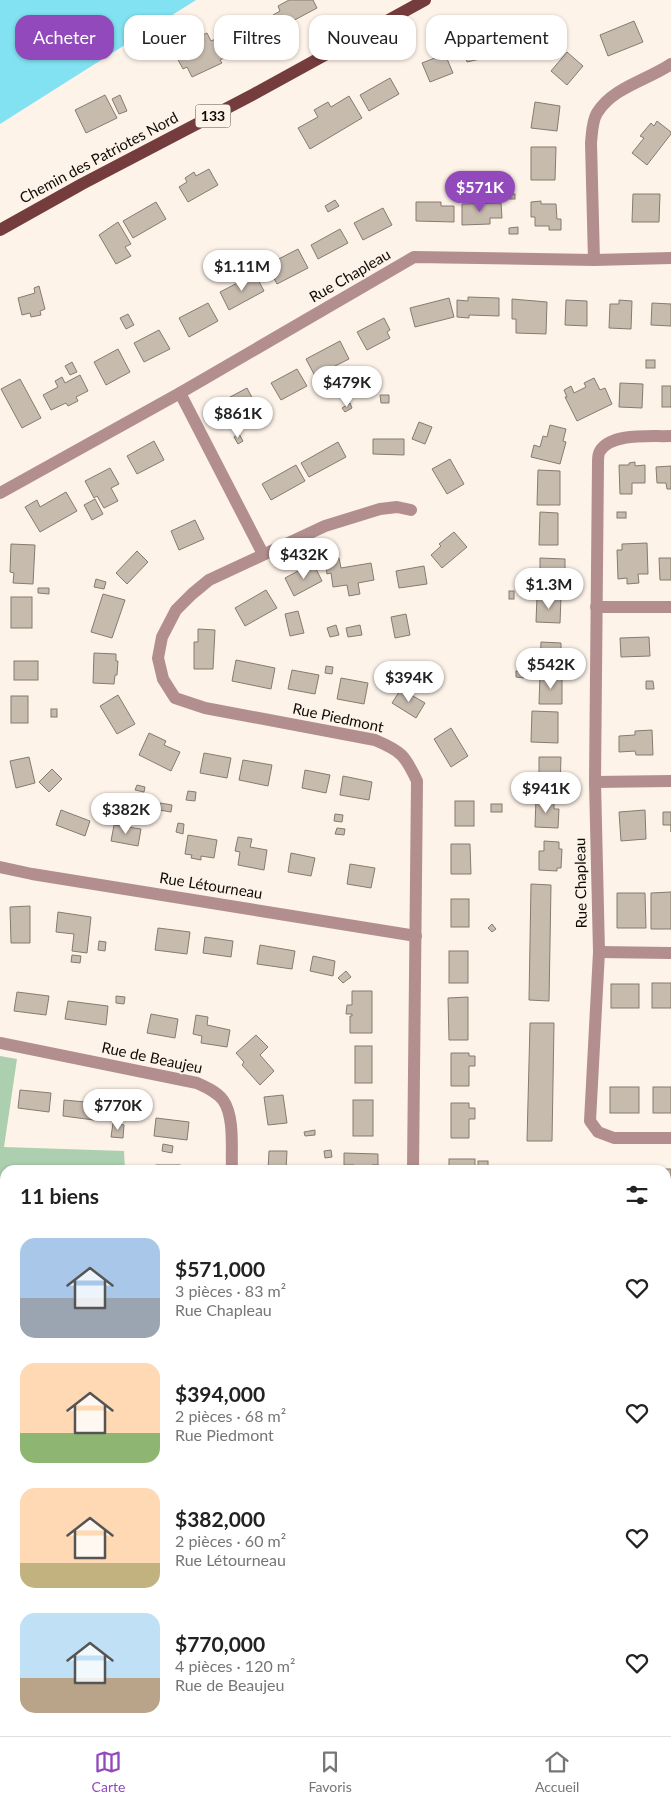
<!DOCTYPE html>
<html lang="fr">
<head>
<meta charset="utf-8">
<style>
	:root { --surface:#fff; --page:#f2f2f2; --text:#222; --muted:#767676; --line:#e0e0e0; --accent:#9249bc }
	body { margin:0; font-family:Lato,sans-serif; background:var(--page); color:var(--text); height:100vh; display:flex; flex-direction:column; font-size:19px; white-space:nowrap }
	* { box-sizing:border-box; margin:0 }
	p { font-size:16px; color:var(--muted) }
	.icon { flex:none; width:28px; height:28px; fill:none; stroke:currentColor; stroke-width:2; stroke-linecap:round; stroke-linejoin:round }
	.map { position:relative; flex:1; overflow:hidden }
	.details { position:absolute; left:0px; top:1165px; width:671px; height:571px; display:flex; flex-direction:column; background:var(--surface); border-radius:15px 15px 0 0; box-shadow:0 1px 4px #0004 }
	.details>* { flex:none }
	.banner { position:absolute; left:15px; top:15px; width:641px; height:45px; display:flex; gap:10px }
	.price { position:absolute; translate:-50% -42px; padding:0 11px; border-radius:18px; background:#fff; color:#222; font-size:16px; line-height:32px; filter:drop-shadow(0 1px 2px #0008) }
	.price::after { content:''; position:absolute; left:50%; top:30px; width:15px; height:11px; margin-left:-8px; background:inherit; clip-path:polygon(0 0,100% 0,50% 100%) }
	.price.selected { background:var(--accent); color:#fff }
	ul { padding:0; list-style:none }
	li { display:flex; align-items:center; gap:15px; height:125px; padding:0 20px }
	li span { display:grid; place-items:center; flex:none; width:140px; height:100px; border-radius:15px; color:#555 }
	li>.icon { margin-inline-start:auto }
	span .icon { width:60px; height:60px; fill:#fffc; stroke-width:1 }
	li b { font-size:21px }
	h2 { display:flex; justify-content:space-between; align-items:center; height:60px; padding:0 20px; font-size:21px }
	.tag { padding:0 18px; border-radius:15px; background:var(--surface); box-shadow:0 1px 4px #0004; font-size:18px; line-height:45px }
	.tag.selected { background:var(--accent); color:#fff }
	.menu { display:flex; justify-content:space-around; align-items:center; height:70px; border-top:1px solid var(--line); background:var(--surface); font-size:14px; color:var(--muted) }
	.menu a { display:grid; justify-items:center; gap:2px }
	.menu .selected { color:var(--accent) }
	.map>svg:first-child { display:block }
</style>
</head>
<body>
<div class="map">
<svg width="671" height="1736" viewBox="0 0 671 1736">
	<rect width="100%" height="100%" fill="#fdf3e8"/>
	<g fill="#accfaf">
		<polygon points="0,1056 17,1059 4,1147 124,1151 125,1170 5,1170 5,1332 0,1333"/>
		<polygon points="666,1222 671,1222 671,1296 666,1295"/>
		<polygon points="666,1339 671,1340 671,1408 666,1407"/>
		<polygon points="5,1379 5,1434 0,1436 0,1380"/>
	</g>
	<polygon fill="#82e2f1" points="0,0 196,0 0,124"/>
	<g fill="#c7bbae" stroke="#877b6f">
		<polygon points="289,0 313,0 317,8 289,23 290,25 271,36 263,21 280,11 278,6"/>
		<polygon points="634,21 643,42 608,56 600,35"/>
		<polygon points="207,33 211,41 223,36 232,54 220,60 222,63 192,77 187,67 183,69 176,56 181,54 178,47"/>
		<polygon points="482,33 489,57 467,62 460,38"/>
		<polygon points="567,52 583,66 567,85 551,71"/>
		<polygon points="445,54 453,73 430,82 422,63"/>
		<polygon points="390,78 399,94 369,111 360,95"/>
		<polygon points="105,95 117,118 86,133 75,110"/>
		<polygon points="120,95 127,111 119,114 112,99"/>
		<polygon points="349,96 362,118 310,149 298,128 318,117 314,110 328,102 331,107"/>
		<polygon points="535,102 560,106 557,131 531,128"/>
		<polygon points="657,121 671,132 671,134 647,165 632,153 644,138 640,136 651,123 654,126"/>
		<polygon points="531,147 556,147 555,180 531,180"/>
		<polygon points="209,169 218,185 188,202 179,187 187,182 185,178 194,172 196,176"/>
		<rect x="510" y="194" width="5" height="5"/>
		<polygon points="633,194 660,194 659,222 632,222"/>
		<polygon points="335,200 339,206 328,212 325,206"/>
		<polygon points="541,201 541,204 556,204 557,219 561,219 561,230 549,230 549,226 535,226 535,217 531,217 531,202"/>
		<polygon points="156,202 166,219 133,238 123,221"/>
		<polygon points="416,202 441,202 441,206 454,206 454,222 416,221"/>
		<polygon points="501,203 502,218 490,218 490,224 462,225 462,204"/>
		<polygon points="383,208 392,225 363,240 354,223"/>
		<polygon points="118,222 131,244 125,247 131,256 116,264 99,235"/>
		<polygon points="518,227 518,234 509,234 509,228"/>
		<polygon points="340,229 348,243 318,259 311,245"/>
		<polygon points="298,249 308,268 277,284 267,265"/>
		<polygon points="255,274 264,291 229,310 220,292"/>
		<polygon points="39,286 45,309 40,311 41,315 31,317 30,313 22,315 18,298 35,293 34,288"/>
		<polygon points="468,297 499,298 499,316 469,315 469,318 457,317 457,300 468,301"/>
		<polygon points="449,298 454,317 415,327 410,308"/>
		<polygon points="512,299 547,302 546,334 516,333 516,319 512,319"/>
		<polygon points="566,300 587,301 587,326 565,325"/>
		<polygon points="619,300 632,301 631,329 609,328 610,304 619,304"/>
		<polygon points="208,303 218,321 189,337 179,318"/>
		<polygon points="652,303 671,304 671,326 651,325"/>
		<polygon points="128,314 134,325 126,329 120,318"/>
		<polygon points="384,318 390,330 387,332 390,338 367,350 357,332"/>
		<polygon points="159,330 170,349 144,362 134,343"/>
		<polygon points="340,341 349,359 315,376 306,359"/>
		<polygon points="118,349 130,372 106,385 94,362"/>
		<rect x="646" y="360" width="9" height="8"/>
		<polygon points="72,362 77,372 70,375 65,366"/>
		<polygon points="297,369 307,386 281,400 271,383"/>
		<polygon points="80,375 88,391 76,397 78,401 68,406 66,403 51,410 43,395 58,387 55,381 62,377 65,383"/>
		<polygon points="594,378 600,390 605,388 612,404 577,421 565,397 567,397 564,390 571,386 574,393 586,387 584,383"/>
		<polygon points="20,379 41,418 22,428 1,389"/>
		<polygon points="620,383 643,384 642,408 619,407"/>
		<rect x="662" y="386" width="9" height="21"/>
		<polygon points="247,388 258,409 231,424 219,403"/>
		<polygon points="380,395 389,395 389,403 381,403"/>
		<polygon points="350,403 352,408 345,412 342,408"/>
		<polygon points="419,422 432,427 425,444 412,439"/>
		<polygon points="550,425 566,429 563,441 566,442 560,464 531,457 534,445 540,447 543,436 547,437"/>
		<polygon points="239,434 243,441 238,444 234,437"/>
		<polygon points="373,439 404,439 404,455 373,454"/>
		<polygon points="154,441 164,460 137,474 127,456"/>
		<polygon points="338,442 346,457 309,477 301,463"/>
		<polygon points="450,459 464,484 447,494 432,469"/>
		<polygon points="635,462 635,466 645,465 645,483 632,483 632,494 620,494 619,465 629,465 629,463"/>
		<polygon points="296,465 305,481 271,500 262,484"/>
		<polygon points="671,466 671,489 667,489 666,483 657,483 656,467"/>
		<polygon points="110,468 119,484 111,488 118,501 104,508 97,496 94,498 85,481"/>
		<polygon points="538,470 560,471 560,505 537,505"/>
		<polygon points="66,492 77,511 40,532 25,507 37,500 40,507"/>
		<polygon points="95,499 103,514 92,520 84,505"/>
		<polygon points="540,512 558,513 558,545 539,545"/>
		<rect x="617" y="512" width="9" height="6"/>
		<polygon points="195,520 204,539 179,550 171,531"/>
		<polygon points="454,532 467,547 442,568 431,555 441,546 439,544"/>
		<polygon points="647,543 648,574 638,574 639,583 627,584 627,578 618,579 617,550 622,550 622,544"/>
		<polygon points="11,544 35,545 33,584 13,583 14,573 10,572"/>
		<polygon points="137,551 148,562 127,584 116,573"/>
		<polygon points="339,558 341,568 371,563 374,580 358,583 360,594 349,596 347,585 333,587 331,573 327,574 325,560"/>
		<polygon points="540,558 565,559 565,587 540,586"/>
		<polygon points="659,558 671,558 671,580 660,580"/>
		<polygon points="313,563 322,581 294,596 285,578"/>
		<polygon points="424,566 427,584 399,588 396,571"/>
		<polygon points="96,579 106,582 104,589 94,587"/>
		<polygon points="38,588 49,588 49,594 38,593"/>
		<polygon points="266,590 277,608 245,626 235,608"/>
		<rect x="509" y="591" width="5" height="8"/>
		<polygon points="103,594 125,600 112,638 91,632"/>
		<polygon points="537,596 561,597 560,623 536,622"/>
		<rect x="11" y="597" width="21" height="31"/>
		<polygon points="298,611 304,633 290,636 285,614"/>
		<polygon points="406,614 410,635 395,638 391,617"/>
		<polygon points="336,625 339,635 330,637 327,628"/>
		<polygon points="360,625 362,635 348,637 346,628"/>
		<polygon points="198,629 215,630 213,669 194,669 194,642 198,642"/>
		<polygon points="649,637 650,656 621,657 620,638"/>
		<polygon points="541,642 561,643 561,665 540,665"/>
		<polygon points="94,653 116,654 116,661 118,661 117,675 115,675 114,684 93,683"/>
		<polygon points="236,660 275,668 271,689 232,681"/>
		<rect x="14" y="661" width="24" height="19"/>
		<polygon points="326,666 333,667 332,674 325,673"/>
		<polygon points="292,670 319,675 315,694 288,689"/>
		<polygon points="516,671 524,671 524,678 516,677"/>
		<polygon points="540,675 562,675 562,704 539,704"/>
		<polygon points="341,678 368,683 364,704 337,699"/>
		<polygon points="646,681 653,681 654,689 646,689"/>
		<polygon points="401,689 425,703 416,718 392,703"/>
		<polygon points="118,695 135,724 117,734 100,706"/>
		<rect x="11" y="696" width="17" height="27"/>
		<rect x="51" y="709" width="6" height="8"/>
		<polygon points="532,711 558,712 558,743 531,742"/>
		<polygon points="451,728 468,756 451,767 434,739"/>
		<polygon points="652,730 653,755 636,755 635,751 619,752 619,736 635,735 635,731"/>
		<polygon points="149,733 166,741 164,745 180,752 171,771 139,755"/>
		<polygon points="204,753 231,758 227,778 200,773"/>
		<polygon points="29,757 35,783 16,788 10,761"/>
		<polygon points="539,757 561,757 560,788 539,788"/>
		<polygon points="243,760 272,765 268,786 239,780"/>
		<polygon points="52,769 62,779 49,792 39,782"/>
		<polygon points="305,770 330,775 326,793 302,788"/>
		<polygon points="343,776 372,782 369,800 340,795"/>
		<polygon points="137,785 145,787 144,792 135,790"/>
		<polygon points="188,791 196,792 195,801 186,800"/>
		<polygon points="536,798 554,798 554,809 559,809 558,828 535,827"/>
		<rect x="455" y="801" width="19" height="25"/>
		<polygon points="160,803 172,805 171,812 159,810"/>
		<rect x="491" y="804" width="11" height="8"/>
		<polygon points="61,810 90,821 85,836 56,825"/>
		<polygon points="645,810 646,839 621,841 619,812"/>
		<polygon points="663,812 671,812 671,832 671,825 663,825"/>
		<polygon points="335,814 343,815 342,822 334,821"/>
		<polygon points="178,823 184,824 183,834 176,832"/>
		<polygon points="114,825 141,829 138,846 111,841"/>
		<polygon points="337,828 345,829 344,835 335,834"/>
		<polygon points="188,835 217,840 214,858 201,856 201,860 191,858 192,855 185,854"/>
		<polygon points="238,837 252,839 250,847 267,850 264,870 238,865 240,852 235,851"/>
		<polygon points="544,841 559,842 559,849 562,849 561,868 557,868 557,871 539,870 539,851 544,851"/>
		<polygon points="451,844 470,844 471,874 451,874"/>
		<polygon points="291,853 315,858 311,876 288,872"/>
		<polygon points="350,864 375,868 371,888 347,884"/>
		<polygon points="531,884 551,885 549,1001 529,1000"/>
		<polygon points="671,892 671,929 651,929 651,893"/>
		<polygon points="617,893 645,893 646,928 617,928"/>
		<rect x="451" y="899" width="18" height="28"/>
		<polygon points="30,906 30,943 11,943 10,907"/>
		<polygon points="58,912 91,917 87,953 72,951 74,934 56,932"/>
		<polygon points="492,924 496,929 492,932 488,928"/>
		<polygon points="158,928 190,932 187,954 155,950"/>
		<polygon points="205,937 233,941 231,957 203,953"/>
		<polygon points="99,941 106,942 105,951 98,950"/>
		<polygon points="260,945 295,951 292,969 257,964"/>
		<rect x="449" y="951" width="19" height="32"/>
		<polygon points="72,955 81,956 80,963 71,962"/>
		<polygon points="313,956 335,961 333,976 310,971"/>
		<polygon points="346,971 351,977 343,983 338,978"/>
		<rect x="652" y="983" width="19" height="25"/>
		<rect x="611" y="984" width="28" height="24"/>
		<polygon points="352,991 372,991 372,1033 350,1033 350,1016 352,1016 352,1014 346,1014 347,1005 352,1005"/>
		<polygon points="17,992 49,996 46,1015 14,1011"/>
		<polygon points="116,996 125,997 124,1004 116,1003"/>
		<polygon points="468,997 468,1040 449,1040 448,998"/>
		<polygon points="68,1001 108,1006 106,1025 65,1019"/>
		<polygon points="151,1014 178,1019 175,1038 147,1033"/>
		<polygon points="196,1015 208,1017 207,1025 230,1030 227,1047 201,1043 202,1036 193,1034"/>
		<polygon points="530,1023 554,1023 552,1141 527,1141"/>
		<polygon points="256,1035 268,1047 260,1055 274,1071 260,1085 242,1065 244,1062 236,1053"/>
		<rect x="355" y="1046" width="17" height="37"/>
		<polygon points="451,1053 469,1053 469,1056 475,1056 475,1066 469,1066 469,1086 451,1086"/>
		<rect x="610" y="1087" width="29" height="26"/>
		<rect x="653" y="1087" width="18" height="26"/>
		<polygon points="20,1090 51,1093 49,1112 18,1108"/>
		<polygon points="283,1095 287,1123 268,1125 264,1097"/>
		<polygon points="64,1100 96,1103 94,1120 63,1116"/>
		<rect x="353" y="1100" width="20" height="36"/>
		<polygon points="451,1103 469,1103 469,1108 475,1108 475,1119 469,1119 469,1138 451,1138"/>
		<polygon points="156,1118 189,1122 187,1140 154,1136"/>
		<polygon points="113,1123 124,1125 123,1138 111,1137"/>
		<polygon points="315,1130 315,1135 305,1136 304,1132"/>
		<polygon points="163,1144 173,1146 172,1153 162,1151"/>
		<polygon points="331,1150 332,1157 325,1158 324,1151"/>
		<polygon points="269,1151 287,1151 286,1170 268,1170"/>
		<polygon points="344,1153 378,1154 378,1165 372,1165 372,1170 354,1170 354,1165 344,1165"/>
		<rect x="449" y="1159" width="26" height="11"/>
		<rect x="478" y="1161" width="10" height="9"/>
		<rect x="156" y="1165" width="24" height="5"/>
		<polygon points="569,1169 671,1169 671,1196 666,1196 666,1170"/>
		<rect x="666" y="1433" width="5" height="22"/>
		<polygon points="0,1468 3,1468 5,1473 5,1491 0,1492"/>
		<polygon points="5,1569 5,1585 0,1586 0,1570"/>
		<polygon points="666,1588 671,1589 668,1606 666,1606"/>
		<polygon points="5,1604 5,1612 0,1614 0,1606"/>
		<polygon points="5,1647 5,1672 0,1673 0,1648"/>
		<rect x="78" y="1731" width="25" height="5"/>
		<rect x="118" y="1731" width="25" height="1"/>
		<rect x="163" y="1731" width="20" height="5"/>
		<rect x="363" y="1731" width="23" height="5"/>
		<rect x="448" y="1731" width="19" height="5"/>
		<rect x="536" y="1731" width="26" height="5"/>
	</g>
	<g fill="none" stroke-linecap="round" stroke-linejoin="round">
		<g stroke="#8a827b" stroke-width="2.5" stroke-dasharray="1 4" stroke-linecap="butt">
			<polyline points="666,1247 671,1247"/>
			<polyline points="0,1263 5,1262"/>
		</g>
		<g stroke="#b28f8e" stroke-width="12">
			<path d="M594,260L591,143C592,133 592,121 597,113C613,87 648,80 671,64"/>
			<polyline points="180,393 263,554"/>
			<path d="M671,436C652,437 612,432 600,451C598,454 598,458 598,462L595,782L599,952L590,1121L598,1132L614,1138H671"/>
			<polyline points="0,493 180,393 414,257 594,260 671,258"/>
			<path d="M411,510L397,507L380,509L325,526L209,580L192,594L176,610L162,637L158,658L163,679L175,698L205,708L375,740C401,751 405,755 417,781L413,1170"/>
			<polyline points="596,607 671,607"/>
			<polyline points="595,782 671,781"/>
			<polyline points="0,867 32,874 416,936"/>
			<polyline points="599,952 671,953"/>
			<path d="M0,1043L197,1083C206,1087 217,1092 223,1100C235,1117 231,1150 232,1170"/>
			<polyline points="666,1495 671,1496"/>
			<polyline points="0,1529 5,1528"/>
			<polyline points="666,1673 671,1673"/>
			<polyline points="0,1717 5,1716"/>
			<polyline points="47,1731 47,1736"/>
			<polyline points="333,1736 333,1731"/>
			<polyline points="503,1736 503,1731"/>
		</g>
		<polyline stroke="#753c3d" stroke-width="12" points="0,230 82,184 254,94 425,0"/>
		<defs>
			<g id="rail">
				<polyline points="666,1319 671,1320"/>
				<polyline points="666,1330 671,1331"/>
				<polyline points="0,1355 5,1354"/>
				<polyline points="0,1365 5,1364"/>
			</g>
		</defs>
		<use href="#rail" stroke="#8b847c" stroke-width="5.5"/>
		<use href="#rail" stroke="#fdf3e8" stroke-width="4" stroke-dasharray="11" stroke-linecap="butt"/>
	</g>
	<g text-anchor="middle" stroke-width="4" stroke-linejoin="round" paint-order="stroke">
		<rect fill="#fdf3e8" stroke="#56514a" stroke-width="1" x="195.5" y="104.5" width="35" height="23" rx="4"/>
		<g font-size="14" font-weight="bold" fill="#0f0b07">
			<text x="213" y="121">133</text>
		</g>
		<g font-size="15" fill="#0f0b07" stroke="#fdf3e8">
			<text transform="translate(99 158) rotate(-28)" y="5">Chemin des Patriotes Nord</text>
			<text transform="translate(350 276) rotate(-30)" y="5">Rue Chapleau</text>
			<text transform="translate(338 718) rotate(12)" y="5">Rue Piedmont</text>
			<text transform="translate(581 883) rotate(-91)" y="5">Rue Chapleau</text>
			<text transform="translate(211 886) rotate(9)" y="5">Rue Létourneau</text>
			<text transform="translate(152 1058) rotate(12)" y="5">Rue de Beaujeu</text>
		</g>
	</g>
</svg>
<b class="price selected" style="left:480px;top:213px">$571K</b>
<b class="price" style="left:242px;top:292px">$1.11M</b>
<b class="price" style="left:347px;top:408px">$479K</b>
<b class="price" style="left:238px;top:439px">$861K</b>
<b class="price" style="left:304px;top:580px">$432K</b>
<b class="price" style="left:549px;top:610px">$1.3M</b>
<b class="price" style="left:551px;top:690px">$542K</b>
<b class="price" style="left:409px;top:703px">$394K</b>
<b class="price" style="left:546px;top:814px">$941K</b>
<b class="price" style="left:126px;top:835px">$382K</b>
<b class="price" style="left:118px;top:1131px">$770K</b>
<div class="banner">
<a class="tag selected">Acheter</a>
<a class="tag">Louer</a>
<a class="tag">Filtres</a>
<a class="tag">Nouveau</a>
<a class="tag">Appartement</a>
</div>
<section class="details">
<h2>11 biens<svg class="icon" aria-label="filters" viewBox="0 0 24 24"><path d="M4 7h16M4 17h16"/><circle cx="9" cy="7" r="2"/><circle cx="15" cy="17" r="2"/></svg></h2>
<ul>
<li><span style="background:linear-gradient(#a9c7e8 60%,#9aa5b1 0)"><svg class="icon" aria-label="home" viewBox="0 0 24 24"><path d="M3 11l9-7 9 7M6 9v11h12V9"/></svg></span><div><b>$571,000</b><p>3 pièces · 83 m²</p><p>Rue Chapleau</p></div><svg class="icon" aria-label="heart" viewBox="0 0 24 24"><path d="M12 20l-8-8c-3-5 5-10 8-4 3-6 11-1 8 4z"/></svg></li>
<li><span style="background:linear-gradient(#ffd9b3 70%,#8fb573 0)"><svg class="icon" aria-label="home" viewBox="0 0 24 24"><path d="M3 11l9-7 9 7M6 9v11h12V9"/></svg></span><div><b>$394,000</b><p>2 pièces · 68 m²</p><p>Rue Piedmont</p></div><svg class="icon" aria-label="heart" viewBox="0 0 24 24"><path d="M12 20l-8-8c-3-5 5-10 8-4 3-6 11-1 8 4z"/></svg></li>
<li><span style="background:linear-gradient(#ffd9b3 75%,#c2b280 0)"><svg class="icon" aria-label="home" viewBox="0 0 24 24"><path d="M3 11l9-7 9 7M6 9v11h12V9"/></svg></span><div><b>$382,000</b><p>2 pièces · 60 m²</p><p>Rue Létourneau</p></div><svg class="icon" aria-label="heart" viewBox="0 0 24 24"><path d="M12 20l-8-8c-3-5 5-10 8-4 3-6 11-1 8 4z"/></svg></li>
<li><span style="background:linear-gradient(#bfe0f5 65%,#b9a48a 0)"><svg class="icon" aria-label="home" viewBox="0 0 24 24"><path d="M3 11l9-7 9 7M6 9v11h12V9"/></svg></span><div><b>$770,000</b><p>4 pièces · 120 m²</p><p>Rue de Beaujeu</p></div><svg class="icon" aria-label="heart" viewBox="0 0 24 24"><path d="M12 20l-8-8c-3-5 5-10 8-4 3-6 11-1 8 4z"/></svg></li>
</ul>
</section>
</div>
<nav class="menu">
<a class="selected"><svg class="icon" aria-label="map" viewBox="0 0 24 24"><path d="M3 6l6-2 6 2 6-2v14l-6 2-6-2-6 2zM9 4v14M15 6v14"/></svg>Carte</a>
<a><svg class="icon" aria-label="saved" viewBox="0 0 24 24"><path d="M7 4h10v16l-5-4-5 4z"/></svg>Favoris</a>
<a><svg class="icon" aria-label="home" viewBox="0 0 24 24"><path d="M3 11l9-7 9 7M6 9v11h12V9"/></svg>Accueil</a>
</nav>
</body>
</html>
